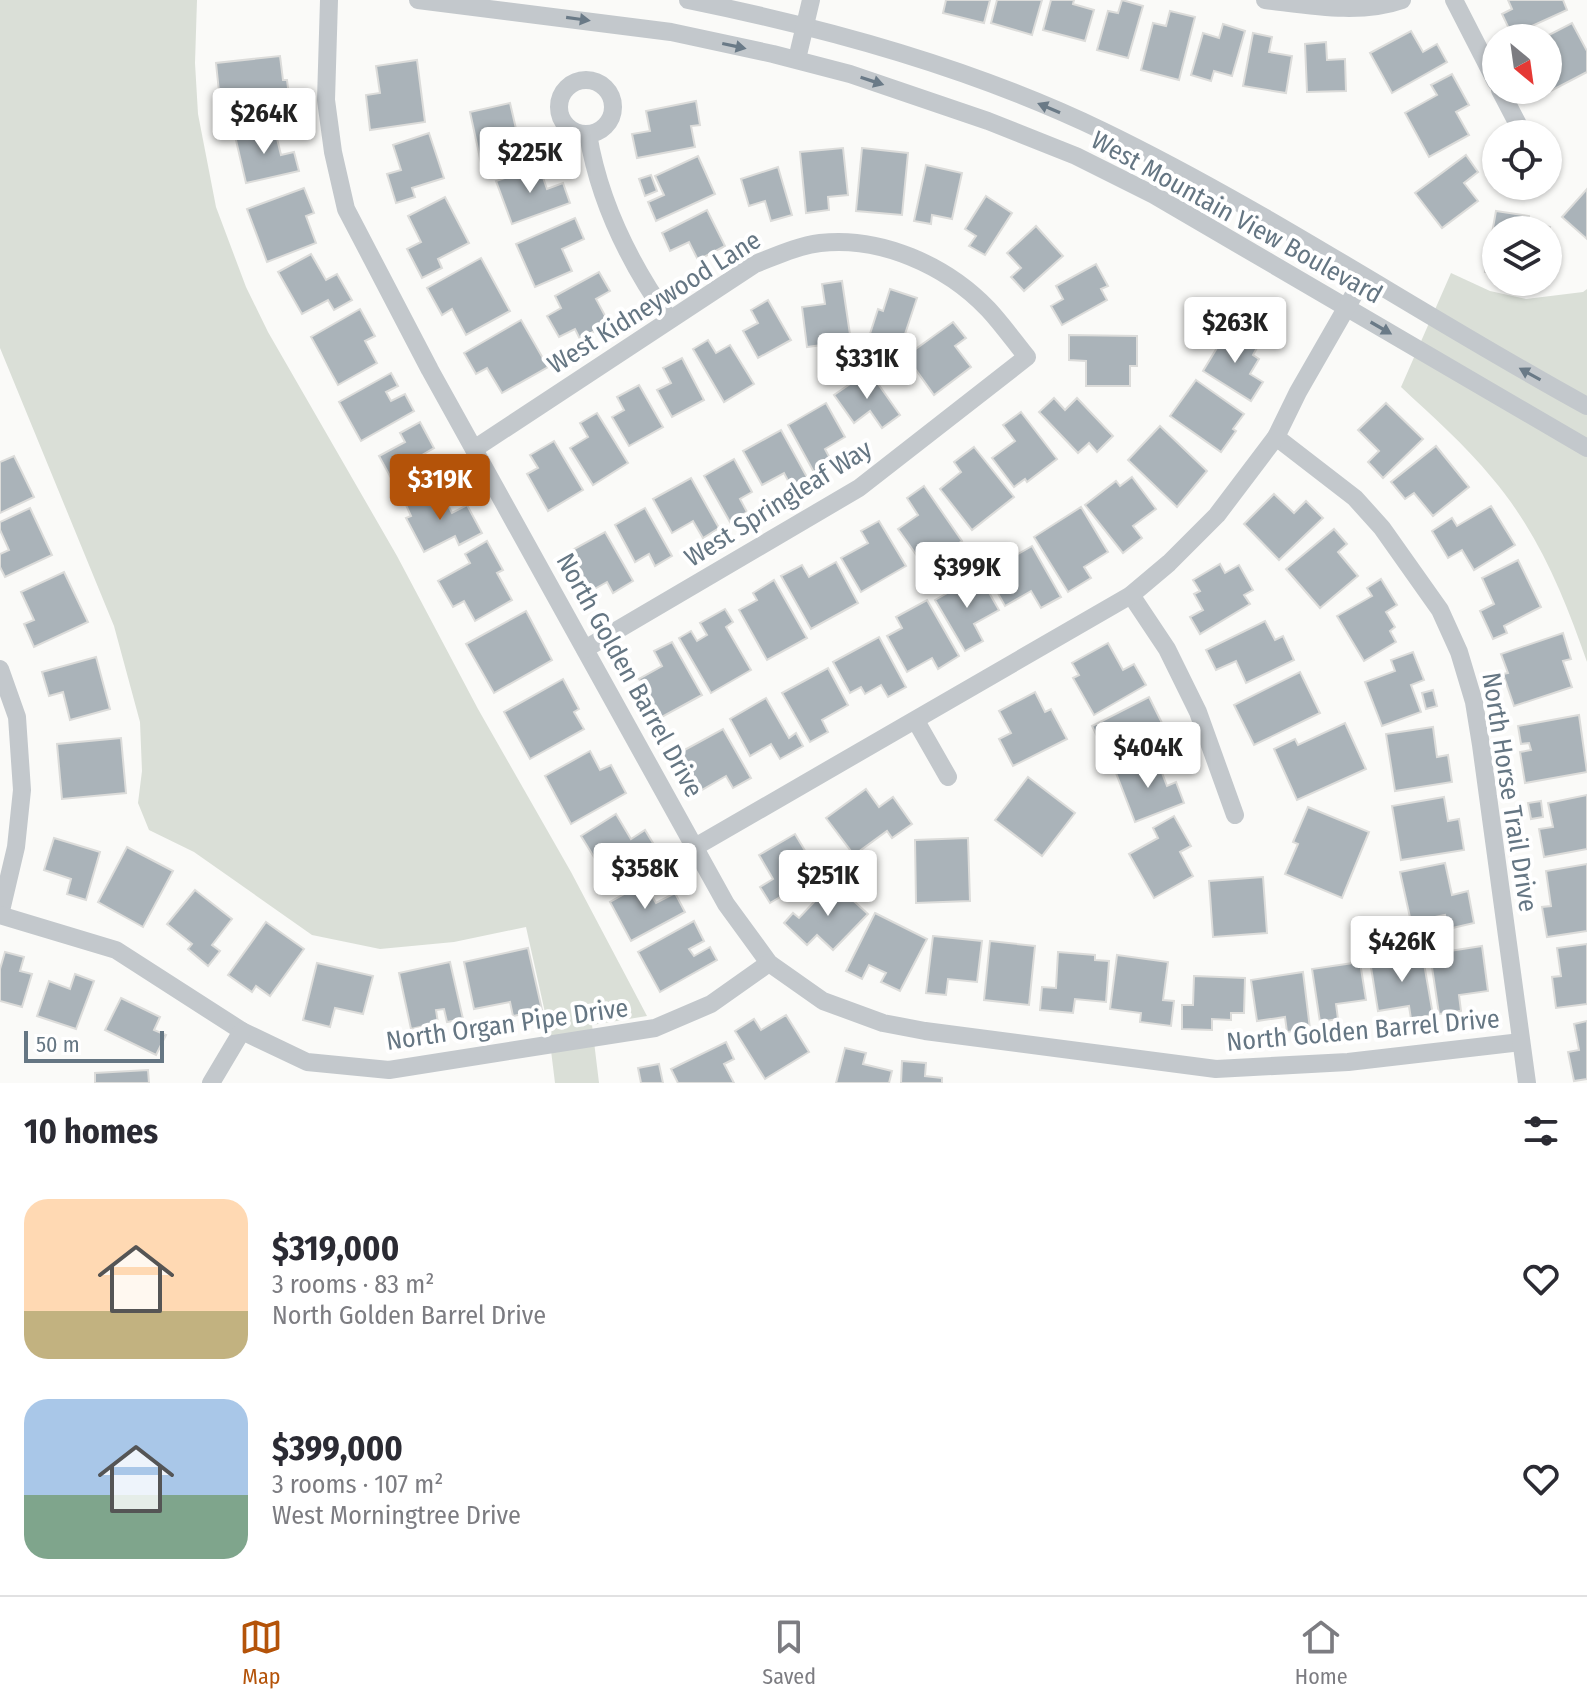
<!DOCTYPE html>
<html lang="en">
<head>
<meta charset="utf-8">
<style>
	:root { --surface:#fff; --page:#f2f2f3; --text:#2b2b33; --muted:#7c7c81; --line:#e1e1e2; --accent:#b45309 }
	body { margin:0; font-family:"Fira Sans Condensed",sans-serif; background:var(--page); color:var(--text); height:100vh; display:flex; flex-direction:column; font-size:30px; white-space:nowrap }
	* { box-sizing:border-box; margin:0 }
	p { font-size:26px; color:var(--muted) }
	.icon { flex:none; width:44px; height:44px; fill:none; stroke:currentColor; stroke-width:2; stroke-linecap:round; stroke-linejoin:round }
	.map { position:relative; height:1083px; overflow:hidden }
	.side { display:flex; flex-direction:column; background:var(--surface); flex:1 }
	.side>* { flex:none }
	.needle { width:52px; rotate:151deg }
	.controls { position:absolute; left:1482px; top:24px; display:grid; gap:16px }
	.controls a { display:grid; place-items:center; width:80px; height:80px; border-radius:50%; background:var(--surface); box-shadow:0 2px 6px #0004; font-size:40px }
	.scale { position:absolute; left:24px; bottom:20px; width:140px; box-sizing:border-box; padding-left:8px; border:4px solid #657683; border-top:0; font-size:22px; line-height:28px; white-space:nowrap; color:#657683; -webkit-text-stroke:6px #fff; paint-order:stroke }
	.price { position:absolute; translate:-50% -68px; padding:0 18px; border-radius:8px; background:#fff; color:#222; font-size:26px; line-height:52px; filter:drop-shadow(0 2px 4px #0008) }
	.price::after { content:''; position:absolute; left:50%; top:48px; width:24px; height:18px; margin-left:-12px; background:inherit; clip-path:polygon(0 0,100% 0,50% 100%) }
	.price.on { background:var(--accent); color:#fff }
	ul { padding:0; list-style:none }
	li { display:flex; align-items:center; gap:24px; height:200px; padding:0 24px }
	li span { display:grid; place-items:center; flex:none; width:224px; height:160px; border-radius:24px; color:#555 }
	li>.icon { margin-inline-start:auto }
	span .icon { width:96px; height:96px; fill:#fffc; stroke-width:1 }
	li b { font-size:34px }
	h2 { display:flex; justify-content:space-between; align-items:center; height:96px; padding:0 24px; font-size:34px }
	.tab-bar { display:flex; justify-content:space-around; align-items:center; height:112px; border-top:2px solid var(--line); background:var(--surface); font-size:22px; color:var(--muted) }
	.tab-bar a { display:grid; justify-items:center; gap:4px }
	.tab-bar .on { color:var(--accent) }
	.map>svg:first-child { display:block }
</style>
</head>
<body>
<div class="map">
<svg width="1587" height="1083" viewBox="0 0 1587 1083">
	<rect width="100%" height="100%" fill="#fafaf8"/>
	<g fill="#dadfd7">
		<polygon points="0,0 197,0 195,63 198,114 216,207 246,287 268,332 397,556 478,709 571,872 647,1016 592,1025 599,1083 555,1083 548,1026 526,927 454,942 380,949 312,935 194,852 149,830 138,803 142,771 140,722 114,626 0,348"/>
		<path d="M1451,273L1490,291L1526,299L1583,292L1587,289V662C1564,596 1538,532 1492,478C1465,445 1432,416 1401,387Z"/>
	</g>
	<g fill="#aab3b9" stroke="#dcdcda" stroke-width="2">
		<polygon points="946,0 990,0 984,23 943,13"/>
		<polygon points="997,0 1042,0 1032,35 991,23"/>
		<polygon points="1051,0 1074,0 1073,4 1094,10 1085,41 1043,30"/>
		<polygon points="1122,0 1143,6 1128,58 1097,50 1108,11 1118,13"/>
		<polygon points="1508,0 1563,0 1567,10 1512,35 1502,14 1512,9"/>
		<polygon points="1170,11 1195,17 1179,80 1141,70 1153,23 1166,26"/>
		<polygon points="1572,23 1587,51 1587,72 1543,95 1540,90 1548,90 1548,66 1552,64 1548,57 1548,38 1543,38"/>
		<polygon points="1223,24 1245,31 1232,76 1214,71 1211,81 1191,75 1203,33 1219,38"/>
		<polygon points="1411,31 1423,52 1437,44 1447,62 1392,93 1370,53"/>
		<polygon points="1253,33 1272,37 1269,52 1292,56 1286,93 1243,86"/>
		<polygon points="1326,42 1327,60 1345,59 1346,91 1307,92 1305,44"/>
		<polygon points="280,56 283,80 287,80 290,103 221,111 216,63"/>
		<polygon points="417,60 425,122 370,130 366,95 380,93 376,66"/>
		<polygon points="1452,74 1469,105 1456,112 1469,135 1429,157 1405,113 1437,95 1431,85"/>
		<polygon points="696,101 700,125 691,126 695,147 637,158 632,134 650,131 646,111"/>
		<polygon points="510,103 517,133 533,130 537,151 481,163 470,112"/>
		<polygon points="274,126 281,155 294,152 299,171 246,183 235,136"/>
		<polygon points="429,133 444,178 412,188 415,197 396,203 387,174 401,170 393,145"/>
		<polygon points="843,148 848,195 828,197 829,210 806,213 800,152"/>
		<polygon points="862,148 908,153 902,215 856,211"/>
		<polygon points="1466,155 1478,172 1464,183 1478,201 1442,228 1415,193"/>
		<polygon points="698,156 715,194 656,221 648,202 664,195 655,176"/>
		<polygon points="926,165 962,173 952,219 932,215 931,224 914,221"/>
		<polygon points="539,166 547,189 563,183 570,203 512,224 496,181"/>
		<polygon points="778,167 792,215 771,221 765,201 749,206 741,179"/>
		<polygon points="651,175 657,191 645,196 639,179"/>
		<polygon points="304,188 314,213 306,216 316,243 267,262 247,209"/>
		<polygon points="1587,189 1587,239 1562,217"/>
		<polygon points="986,196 1012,213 985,255 969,246 976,236 965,229"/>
		<polygon points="445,197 469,243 438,259 442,268 422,278 407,249 421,242 408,216"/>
		<polygon points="707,210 725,246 698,260 689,242 670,251 662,233"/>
		<polygon points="1496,211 1529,216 1528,222 1550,227 1548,237 1548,230 1496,230 1496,274 1485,272"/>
		<polygon points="575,218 584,239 562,249 572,271 535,287 516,244"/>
		<polygon points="1036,226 1063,256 1024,291 1011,277 1021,268 1007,253"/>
		<polygon points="311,254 326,280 337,274 352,300 334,310 328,300 302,314 278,272"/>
		<polygon points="481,258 510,311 466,335 452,309 442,315 427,288"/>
		<polygon points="1096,264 1108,286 1101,289 1107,300 1062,325 1051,306 1063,299 1056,286"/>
		<polygon points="599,272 610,291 596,299 609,323 580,339 575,329 559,337 547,316 561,308 555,296"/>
		<polygon points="842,281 851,341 807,347 802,307 825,304 822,284"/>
		<polygon points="890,289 917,298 903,340 900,339 896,349 868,340 878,309 883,311"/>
		<polygon points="768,300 791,340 758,358 743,331 758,323 751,310"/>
		<polygon points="360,309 375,336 365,341 377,363 338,385 311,337"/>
		<polygon points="521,320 548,367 502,393 487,368 476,374 464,353"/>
		<polygon points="953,322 966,338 955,346 971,367 934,395 906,356"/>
		<polygon points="1229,328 1258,346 1253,355 1259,359 1250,374 1263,382 1251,401 1203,371"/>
		<polygon points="1069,335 1137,336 1137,366 1130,366 1130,386 1086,386 1086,361 1069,360"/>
		<polygon points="708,340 716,353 730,345 754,384 724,402 693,349"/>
		<polygon points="682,358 704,400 672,417 657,390 671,383 663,368"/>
		<polygon points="869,371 900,415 882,428 870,411 854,423 834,395"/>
		<polygon points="391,373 398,386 386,392 391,401 405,394 414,411 361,441 339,402"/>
		<polygon points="1196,380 1244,414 1233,429 1236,431 1221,452 1170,416"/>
		<polygon points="639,385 663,427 629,446 612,417 624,410 617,397"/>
		<polygon points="1054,398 1065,410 1077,398 1113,436 1097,452 1089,443 1078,453 1039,412"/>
		<polygon points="826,403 845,437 825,449 833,464 815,474 788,425"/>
		<polygon points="1386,403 1423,439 1383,478 1368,462 1379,451 1358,430"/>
		<polygon points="1021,412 1057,459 1027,482 1025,479 1014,487 992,458 1015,441 1003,425"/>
		<polygon points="597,413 628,463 593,485 570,448 588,437 580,423"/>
		<polygon points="420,422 434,448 422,455 436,480 402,498 379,456 405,442 400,433"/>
		<polygon points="1160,426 1207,471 1177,507 1128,460"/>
		<polygon points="781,430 808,479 792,488 784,473 762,485 743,451"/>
		<polygon points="554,441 583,490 548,511 527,474 538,468 530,455"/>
		<polygon points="1436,446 1469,487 1433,516 1414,493 1405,499 1391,482"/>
		<polygon points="974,447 1014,497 972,530 940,489 961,472 954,462"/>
		<polygon points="14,456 34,497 0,513 0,462"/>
		<polygon points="734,459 752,492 740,499 747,512 730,522 704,476"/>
		<polygon points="1132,477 1156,509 1133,526 1142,538 1123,553 1085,505 1116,481 1120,486"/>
		<polygon points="691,478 719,528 703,538 693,521 672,533 653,499"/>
		<polygon points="924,486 962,541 925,567 898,529 918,515 907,498"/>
		<polygon points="432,491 437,500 444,497 452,513 467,505 482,533 459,545 455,536 424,552 406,518 411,516 406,505"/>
		<polygon points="1274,494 1294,513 1306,501 1323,518 1279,560 1244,524"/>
		<polygon points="1491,506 1515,545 1474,570 1462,550 1448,558 1432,531 1452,518 1457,526"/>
		<polygon points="1081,507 1108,552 1084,567 1091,578 1068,592 1034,537"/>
		<polygon points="30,508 52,555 5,577 0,567 0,554 9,550 0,530 0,522"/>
		<polygon points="645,508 672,556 655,566 649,554 635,562 615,525"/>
		<polygon points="879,521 906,566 861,592 841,558 868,543 861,531"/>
		<polygon points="1334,529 1347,544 1338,552 1358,576 1320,608 1286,569"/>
		<polygon points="605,532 633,581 613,593 607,582 589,592 567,553"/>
		<polygon points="487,541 503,570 497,573 512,600 475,621 464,601 453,607 438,581 470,563 465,554"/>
		<polygon points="1032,546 1061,597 1041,608 1031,591 1005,606 986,572"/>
		<polygon points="1518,560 1541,607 1504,626 1507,633 1493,639 1480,611 1494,604 1482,578"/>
		<polygon points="836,562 858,603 811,629 781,576 802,565 809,577"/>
		<polygon points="1220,564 1225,573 1239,565 1253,590 1244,595 1250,604 1200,634 1190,617 1203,610 1194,594 1200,591 1193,580"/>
		<polygon points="64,572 88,622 34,647 24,624 34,620 21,592"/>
		<polygon points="979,575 999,610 974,624 983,641 965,651 935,600"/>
		<polygon points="1381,579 1397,605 1386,612 1395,627 1390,631 1396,642 1364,661 1337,616 1372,596 1367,588"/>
		<polygon points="774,580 807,638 767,660 739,610 757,600 753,593"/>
		<polygon points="927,600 959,656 938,669 932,658 907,672 887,636 902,628 896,617"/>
		<polygon points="725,609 733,622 726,627 751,670 711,693 679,638 691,631 697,641 707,635 700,623"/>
		<polygon points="526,611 552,660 494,693 466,644"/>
		<polygon points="1265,621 1275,640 1283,636 1294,660 1246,683 1236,661 1216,670 1206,650"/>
		<polygon points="1563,633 1571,659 1563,661 1572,687 1514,706 1503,674 1508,673 1501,654"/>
		<polygon points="879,637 906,687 888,697 881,685 865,694 861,687 850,693 833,662"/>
		<polygon points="672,642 702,695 660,718 639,679 662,666 654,651"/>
		<polygon points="1108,643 1123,670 1134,664 1146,685 1094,715 1073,678 1079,675 1072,663"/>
		<polygon points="1413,652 1424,680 1411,685 1421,712 1382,726 1365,682 1395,671 1391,660"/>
		<polygon points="96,657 110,709 70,720 63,692 49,696 42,672"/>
		<polygon points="828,668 848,705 822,720 828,732 810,742 782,693"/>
		<polygon points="1300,672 1320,713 1254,745 1234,705"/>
		<polygon points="563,679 579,709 574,712 584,729 530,759 504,712"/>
		<polygon points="1433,690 1437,706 1426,709 1422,693"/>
		<polygon points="1035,692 1045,712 1051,709 1067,739 1013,766 999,739 1011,733 999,711"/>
		<polygon points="1149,697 1170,739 1112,767 1092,726"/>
		<polygon points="766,698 789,738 796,733 803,746 780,759 771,744 750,756 730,719"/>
		<polygon points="1579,715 1587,772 1525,783 1520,752 1531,750 1529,743 1521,744 1518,726"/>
		<polygon points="1345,723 1366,769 1297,800 1274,749 1295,739 1298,745"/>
		<polygon points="1433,727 1437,757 1448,755 1452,782 1395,791 1386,734"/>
		<polygon points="723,729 751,778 733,788 726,776 700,791 679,753"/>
		<polygon points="121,738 126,793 62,799 57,744"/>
		<polygon points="590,751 600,770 611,765 626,793 571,824 545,776"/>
		<polygon points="1156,757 1167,786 1176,782 1184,803 1135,822 1116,773"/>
		<polygon points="1028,777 1075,813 1042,856 995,820"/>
		<polygon points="866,789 879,807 893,797 912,824 892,838 887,831 854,855 826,818"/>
		<polygon points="1587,795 1587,849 1544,857 1539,829 1553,827 1548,803"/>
		<polygon points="1444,797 1448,821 1459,819 1464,850 1401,860 1392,806"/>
		<polygon points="1541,801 1543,817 1531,819 1528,803"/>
		<polygon points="1308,807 1369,832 1342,898 1285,874 1298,844 1293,842"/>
		<polygon points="616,814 631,839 645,830 662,858 640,871 634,862 607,878 581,836"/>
		<polygon points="1174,816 1191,846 1180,852 1193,876 1154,898 1129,854 1158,838 1153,828"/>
		<polygon points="795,834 819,874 770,903 760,887 773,879 759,855"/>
		<polygon points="54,838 100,852 86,900 67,894 71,879 44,870"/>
		<polygon points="968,838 970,901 916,903 915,840"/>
		<polygon points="127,847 173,871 143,927 98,902"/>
		<polygon points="1445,863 1452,895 1468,891 1474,923 1448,929 1445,915 1411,922 1400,872"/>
		<polygon points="1587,864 1587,931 1547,937 1542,907 1551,906 1546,871"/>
		<polygon points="1263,877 1267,933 1213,937 1209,881"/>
		<polygon points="833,882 868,914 833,950 817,935 807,945 784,923 793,913 799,918"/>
		<polygon points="644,883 656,903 675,893 685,912 631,941 610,902"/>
		<polygon points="195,890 232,919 212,945 220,951 208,966 188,949 192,944 167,924"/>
		<polygon points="875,913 927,939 900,991 881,982 886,973 869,965 862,979 846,971"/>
		<polygon points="694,921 704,941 689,949 694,956 710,947 717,960 660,992 638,952"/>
		<polygon points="266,922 304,949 270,996 256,986 252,992 228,975"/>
		<polygon points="933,936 982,941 977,982 948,979 946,995 926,993"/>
		<polygon points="990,941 1035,946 1029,1005 984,1000"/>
		<polygon points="1587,944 1587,1004 1556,1008 1552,977 1561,976 1557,948"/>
		<polygon points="1482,946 1488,991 1459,995 1461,1011 1439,1014 1430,954"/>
		<polygon points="528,948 542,1010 513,1016 510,1002 474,1009 464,962"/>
		<polygon points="5,952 24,957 20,971 32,974 22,1007 0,1001 0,969"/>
		<polygon points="1058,952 1095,955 1095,960 1109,961 1106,1002 1075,999 1073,1013 1040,1010 1042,987 1056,988"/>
		<polygon points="1422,952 1433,1015 1411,1019 1409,1006 1378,1011 1370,961"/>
		<polygon points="1117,955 1168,962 1163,1000 1174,1001 1171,1026 1140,1022 1141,1013 1110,1009"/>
		<polygon points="450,962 463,1019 447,1022 444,1009 436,1010 438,1023 411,1029 399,973"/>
		<polygon points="1360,962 1366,1000 1336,1004 1338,1019 1320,1022 1312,969"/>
		<polygon points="317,963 373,976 363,1014 335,1008 330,1027 303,1020"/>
		<polygon points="1303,972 1310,1029 1287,1032 1285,1017 1257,1021 1251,980"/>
		<polygon points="75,974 94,981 76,1029 37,1016 49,981 70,989"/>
		<polygon points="1194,976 1245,978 1244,1013 1231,1013 1231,1020 1212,1019 1212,1030 1182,1029 1182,1005 1193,1005"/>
		<polygon points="121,998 160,1017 154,1030 166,1035 156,1055 105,1030"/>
		<polygon points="786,1015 809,1052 765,1079 735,1031 754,1019 761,1030"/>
		<polygon points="1587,1021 1587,1079 1574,1081 1568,1052 1579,1050 1574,1024"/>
		<polygon points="726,1042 734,1059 724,1064 734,1083 678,1083 671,1069"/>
		<polygon points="845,1048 866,1053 863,1064 892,1071 889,1083 836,1083"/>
		<polygon points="902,1061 926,1063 925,1076 942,1078 942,1083 901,1083"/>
		<polygon points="659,1064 663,1083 641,1083 638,1068"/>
		<polygon points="148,1070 149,1083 95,1083 95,1073"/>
	</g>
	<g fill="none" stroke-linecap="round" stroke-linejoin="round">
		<g stroke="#c3c8cc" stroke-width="18">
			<polyline points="329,0 326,100 333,152 346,209 430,370 726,904 769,963 823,1001 883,1023 925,1031 1216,1069 1348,1062 1521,1042"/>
			<polyline points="418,0 671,32 773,54 850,74 988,121 1076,156 1154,195 1587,448"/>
			<path d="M688,0C830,29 972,68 1103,131C1270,212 1424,317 1587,406"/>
			<path d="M1265,0C1308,5 1360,15 1402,0"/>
			<polyline points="1454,0 1496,82"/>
			<polyline points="797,59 811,0"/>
			<circle cx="586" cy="107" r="27"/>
			<polyline points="1500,90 1523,134"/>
			<path d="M588,134C599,201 630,264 669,319"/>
			<polyline points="1276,437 1355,498 1382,528 1440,610 1459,652 1474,702 1481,745 1527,1083"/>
			<path d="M474,449L755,264C776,256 797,246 820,243C880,236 946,265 988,309C1002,324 1014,341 1027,357L859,488L585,649"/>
			<polyline points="1131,595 1167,649 1198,712 1235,815"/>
			<polyline points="0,669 17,717 22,790 16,847 0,915"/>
			<polyline points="916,721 948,777"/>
			<polyline points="695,847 1131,595 1169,563 1217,515 1276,437 1298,392 1364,277"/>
			<polyline points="0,915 116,950 242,1031 307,1062 389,1070 655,1028 711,1004 769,963"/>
			<polyline points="211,1083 242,1031"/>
		</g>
	</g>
	<defs><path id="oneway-solid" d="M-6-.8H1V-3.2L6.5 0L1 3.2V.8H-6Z" transform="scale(2)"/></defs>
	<g fill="#6a7a87">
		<use href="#oneway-solid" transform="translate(578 19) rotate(8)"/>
		<use href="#oneway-solid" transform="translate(734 46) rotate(12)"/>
		<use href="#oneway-solid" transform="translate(872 81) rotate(18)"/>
		<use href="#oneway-solid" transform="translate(1049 108) rotate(-157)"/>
		<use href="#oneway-solid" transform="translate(1381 328) rotate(30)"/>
		<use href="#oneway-solid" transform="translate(1530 374) rotate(-151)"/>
	</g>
	<g text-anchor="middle" stroke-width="8" stroke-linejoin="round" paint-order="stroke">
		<g font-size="26" fill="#657683" stroke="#fff">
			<text transform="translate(1237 217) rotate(29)" y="9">West Mountain View Boulevard</text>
			<text transform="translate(654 302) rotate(-32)" y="9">West Kidneywood Lane</text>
			<text transform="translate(778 503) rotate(-32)" y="9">West Springleaf Way</text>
			<text transform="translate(630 675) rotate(61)" y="9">North Golden Barrel Drive</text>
			<text transform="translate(1510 792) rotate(81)" y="9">North Horse Trail Drive</text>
			<text transform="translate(507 1024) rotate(-8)" y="9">North Organ Pipe Drive</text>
			<text transform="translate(1363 1030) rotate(-5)" y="9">North Golden Barrel Drive</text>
		</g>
	</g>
</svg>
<div class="controls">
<a><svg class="needle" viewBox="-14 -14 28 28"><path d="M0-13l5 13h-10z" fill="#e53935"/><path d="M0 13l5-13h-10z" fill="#7c7c81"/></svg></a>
<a><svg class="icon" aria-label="locate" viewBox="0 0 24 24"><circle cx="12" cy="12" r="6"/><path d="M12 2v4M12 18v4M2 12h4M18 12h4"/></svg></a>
<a><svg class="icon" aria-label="layers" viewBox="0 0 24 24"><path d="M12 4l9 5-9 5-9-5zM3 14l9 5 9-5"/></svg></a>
</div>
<div class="scale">50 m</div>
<b class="price" style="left:264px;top:156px">$264K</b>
<b class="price" style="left:530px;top:195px">$225K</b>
<b class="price" style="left:1235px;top:365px">$263K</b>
<b class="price" style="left:867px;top:401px">$331K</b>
<b class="price on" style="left:440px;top:522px">$319K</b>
<b class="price" style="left:967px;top:610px">$399K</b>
<b class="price" style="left:1148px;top:790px">$404K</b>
<b class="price" style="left:645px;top:911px">$358K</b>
<b class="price" style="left:828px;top:918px">$251K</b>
<b class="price" style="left:1402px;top:984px">$426K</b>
</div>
<section class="side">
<h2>10 homes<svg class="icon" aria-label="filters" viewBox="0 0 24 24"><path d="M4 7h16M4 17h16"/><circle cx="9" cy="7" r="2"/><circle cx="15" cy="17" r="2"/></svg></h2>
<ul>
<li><span style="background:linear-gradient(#ffd9b3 70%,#c2b280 0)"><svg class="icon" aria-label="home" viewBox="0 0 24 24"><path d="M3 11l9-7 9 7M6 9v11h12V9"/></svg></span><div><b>$319,000</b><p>3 rooms · 83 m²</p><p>North Golden Barrel Drive</p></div><svg class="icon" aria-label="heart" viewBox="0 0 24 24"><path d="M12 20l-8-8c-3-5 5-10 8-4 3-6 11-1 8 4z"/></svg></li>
<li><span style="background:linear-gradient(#a9c7e8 60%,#7fa58c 0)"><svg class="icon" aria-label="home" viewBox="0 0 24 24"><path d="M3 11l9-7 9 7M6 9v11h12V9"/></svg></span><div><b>$399,000</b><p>3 rooms · 107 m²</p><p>West Morningtree Drive</p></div><svg class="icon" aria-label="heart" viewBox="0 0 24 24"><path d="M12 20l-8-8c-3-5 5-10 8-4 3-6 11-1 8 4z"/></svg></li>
</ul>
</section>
<nav class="tab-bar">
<a class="on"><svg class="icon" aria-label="map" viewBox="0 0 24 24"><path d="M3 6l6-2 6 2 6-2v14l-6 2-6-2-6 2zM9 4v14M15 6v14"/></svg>Map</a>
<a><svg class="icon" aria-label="saved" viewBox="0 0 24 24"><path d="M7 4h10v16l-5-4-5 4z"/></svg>Saved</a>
<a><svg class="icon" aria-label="home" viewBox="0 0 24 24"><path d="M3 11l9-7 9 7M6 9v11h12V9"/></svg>Home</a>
</nav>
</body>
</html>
